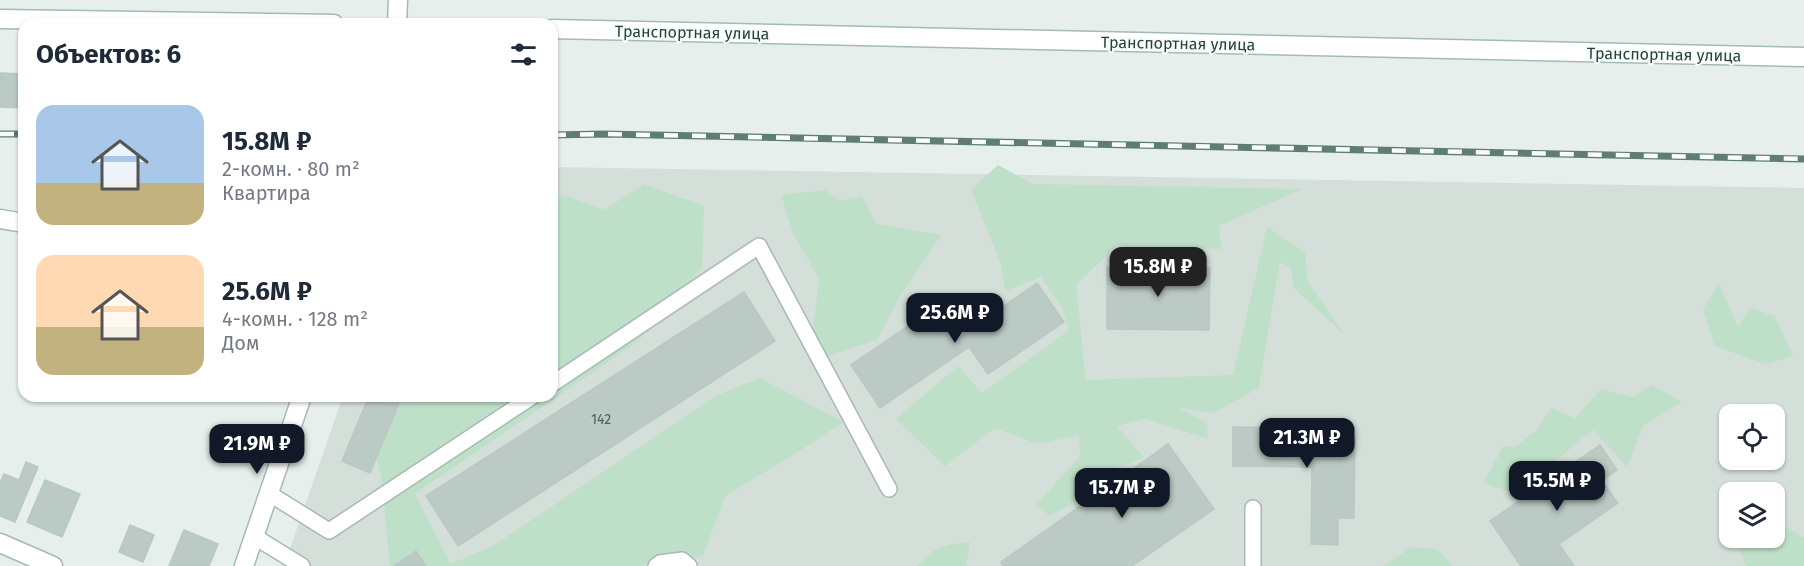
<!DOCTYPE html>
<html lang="ru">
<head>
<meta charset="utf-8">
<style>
	:root { --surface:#fff; --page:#f2f2f3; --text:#1f2937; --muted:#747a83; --accent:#111827 }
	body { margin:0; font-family:"Fira Sans",sans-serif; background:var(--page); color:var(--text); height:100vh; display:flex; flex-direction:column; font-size:22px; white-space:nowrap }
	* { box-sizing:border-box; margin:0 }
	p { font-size:20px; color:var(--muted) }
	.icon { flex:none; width:33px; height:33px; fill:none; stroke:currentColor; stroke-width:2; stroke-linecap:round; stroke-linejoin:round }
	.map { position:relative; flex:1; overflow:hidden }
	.panel { position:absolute; left:18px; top:18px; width:540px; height:384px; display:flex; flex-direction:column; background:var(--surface); border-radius:18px; box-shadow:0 2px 4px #0004 }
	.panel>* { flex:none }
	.tools { position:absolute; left:1719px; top:404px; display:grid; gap:12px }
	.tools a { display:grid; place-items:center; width:66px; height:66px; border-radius:12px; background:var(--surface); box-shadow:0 2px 4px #0004; font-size:30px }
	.price { position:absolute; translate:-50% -51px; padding:0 14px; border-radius:12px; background:var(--accent); color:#fff; font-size:20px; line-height:39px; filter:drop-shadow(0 2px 3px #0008) }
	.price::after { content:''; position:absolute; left:50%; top:36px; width:18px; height:14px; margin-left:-9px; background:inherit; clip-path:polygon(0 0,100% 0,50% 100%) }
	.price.active { background:#222; color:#fff }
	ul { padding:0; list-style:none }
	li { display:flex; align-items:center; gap:18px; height:150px; padding:0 18px }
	li span { display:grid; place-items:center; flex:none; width:168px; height:120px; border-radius:18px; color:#555 }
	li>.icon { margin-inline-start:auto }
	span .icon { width:72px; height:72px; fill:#fffc; stroke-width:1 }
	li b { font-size:26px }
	h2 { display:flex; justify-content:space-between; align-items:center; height:72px; padding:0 18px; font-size:26px }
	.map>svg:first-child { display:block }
</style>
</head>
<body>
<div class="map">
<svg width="1804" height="566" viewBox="0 0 1804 566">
	<rect width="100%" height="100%" fill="#e6efeb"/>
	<path fill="#d4dfda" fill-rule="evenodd" d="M552,167L1804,188V566H284L343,396H552ZM1730,414H1774V459H1730ZM1730,492H1774V537H1730Z"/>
	<g fill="#bfe0c8">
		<polygon points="998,165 1033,184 1302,189 1219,226 1221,249 1116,246 1076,285 1086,380 1233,375 1267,227 1305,252 1308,282 1345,335 1293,287 1291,268 1280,262 1259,388 1214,413 1179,408 1207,423 1208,439 1146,419 1117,426 1144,458 1083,478 1091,493 1050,516 1036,505 1080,456 1079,435 1037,444 995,428 945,466 896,419 958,366 982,393 1069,330 1062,309 1041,277 1005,291 1001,264 971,189"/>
		<polygon points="644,184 704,206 702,267 637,342 415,494 451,564 496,544 717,395 760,378 843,422 800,451 725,496 703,556 640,566 390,566 382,482 365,396 552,396 552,203 564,195 604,210"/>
		<polygon points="826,190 840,201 862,196 876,224 941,235 899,298 877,340 809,362 819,279 792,231 781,195"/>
		<polygon points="1719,283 1738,327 1750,308 1775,316 1793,356 1765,364 1715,346 1703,309"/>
		<polygon points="1652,385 1682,402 1643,426 1627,467 1593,430 1515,494 1484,483 1503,446 1515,447 1537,430 1551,408 1575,418 1601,389 1633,397"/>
		<polygon points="1775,520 1804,538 1804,566 1746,566 1738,547 1740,537 1774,537"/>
		<path d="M970,542L966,566H918C934,545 945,545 970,542Z"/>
		<polygon points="1411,547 1437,549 1452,566 1383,566"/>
	</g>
	<g fill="#bbcac4" stroke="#b8c9c2" stroke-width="1.5">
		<polygon points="0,73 24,74 24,108 0,107"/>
		<polygon points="1107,267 1210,268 1209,330 1107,329"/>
		<polygon points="1037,283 1064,322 988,374 969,347 880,408 851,365 937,306 958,338"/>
		<polygon points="744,292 775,341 458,546 426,496"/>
		<polygon points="369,396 402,396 370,473 342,461"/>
		<polygon points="1233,427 1331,428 1331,438 1355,438 1354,518 1338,518 1338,545 1311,544 1312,467 1233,466"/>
		<polygon points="1168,444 1214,509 1132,566 1003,566 1001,562"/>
		<polygon points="1600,445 1617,470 1602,481 1618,503 1559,544 1574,566 1521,566 1490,521"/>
		<polygon points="26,462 38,467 15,522 0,516 0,483 4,474 19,480"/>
		<polygon points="45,480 80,494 62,537 27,522"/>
		<polygon points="130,525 154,535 143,562 119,552"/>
		<polygon points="184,530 218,544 209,566 169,566"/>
		<polygon points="416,551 426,566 394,566"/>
	</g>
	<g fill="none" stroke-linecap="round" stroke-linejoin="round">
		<defs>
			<g id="lane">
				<polyline points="552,384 759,246 889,489"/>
				<polyline points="270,494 329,531 533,396"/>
				<polyline points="1253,508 1253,566"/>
				<polyline points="255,537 302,566"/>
				<polyline points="656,566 660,563 682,560 689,566"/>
			</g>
			<g id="street">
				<polyline points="0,219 24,223"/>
				<polyline points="0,543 53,566"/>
			</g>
			<g id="secondary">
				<polyline points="0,19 334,24"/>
				<polyline points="397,24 398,0"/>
				<polyline points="552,29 1804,57"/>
				<polyline points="244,566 302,396"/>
			</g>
		</defs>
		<use href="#lane" stroke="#a8b8b2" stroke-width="18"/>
		<use href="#street" stroke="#a8b8b2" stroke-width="21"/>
		<use href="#secondary" stroke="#a4bbb3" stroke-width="21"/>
		<use href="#lane" stroke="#fff" stroke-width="15"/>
		<use href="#street" stroke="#fff" stroke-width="18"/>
		<use href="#secondary" stroke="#fff" stroke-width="18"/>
		<defs>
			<g id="rail">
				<polyline points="0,134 24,134"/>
				<polyline points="552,135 604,134 1804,159"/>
			</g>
		</defs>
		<use href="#rail" stroke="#5f7d75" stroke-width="7"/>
		<use href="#rail" stroke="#f7fbf9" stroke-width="4.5" stroke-dasharray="14" stroke-linecap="butt"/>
	</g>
	<g text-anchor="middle" stroke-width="4.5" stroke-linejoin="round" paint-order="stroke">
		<g font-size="14" fill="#4a645c">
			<text x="601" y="424">142</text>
		</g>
		<g font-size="16" fill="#24423a" stroke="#f7fbf9">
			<text transform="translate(692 32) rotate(1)" y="6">Транспортная улица</text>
			<text transform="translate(1178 43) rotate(1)" y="6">Транспортная улица</text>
			<text transform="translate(1664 54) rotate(1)" y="6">Транспортная улица</text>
		</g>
	</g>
</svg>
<div class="tools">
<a><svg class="icon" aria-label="locate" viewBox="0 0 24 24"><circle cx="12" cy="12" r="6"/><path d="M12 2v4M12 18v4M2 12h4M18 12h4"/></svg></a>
<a><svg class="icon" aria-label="layers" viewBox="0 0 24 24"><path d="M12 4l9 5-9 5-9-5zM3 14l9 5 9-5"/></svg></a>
</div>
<b class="price active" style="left:1158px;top:298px">15.8M ₽</b>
<b class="price" style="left:955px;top:344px">25.6M ₽</b>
<b class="price" style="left:1307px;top:469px">21.3M ₽</b>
<b class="price" style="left:257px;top:475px">21.9M ₽</b>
<b class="price" style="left:1557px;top:512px">15.5M ₽</b>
<b class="price" style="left:1122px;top:519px">15.7M ₽</b>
<section class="panel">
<h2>Объектов: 6<svg class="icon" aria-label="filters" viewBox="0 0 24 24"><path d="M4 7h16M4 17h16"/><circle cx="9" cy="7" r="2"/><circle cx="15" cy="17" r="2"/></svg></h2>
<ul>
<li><span style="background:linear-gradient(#a9c7e8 65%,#c2b280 0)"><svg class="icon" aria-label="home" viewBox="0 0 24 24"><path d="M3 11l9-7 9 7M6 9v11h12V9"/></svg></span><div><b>15.8M ₽</b><p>2-комн. · 80 m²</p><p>Квартира</p></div></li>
<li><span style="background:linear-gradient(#ffd9b3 60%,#c2b280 0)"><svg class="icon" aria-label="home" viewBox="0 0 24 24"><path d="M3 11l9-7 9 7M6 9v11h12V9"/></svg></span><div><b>25.6M ₽</b><p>4-комн. · 128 m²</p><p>Дом</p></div></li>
</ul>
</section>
</div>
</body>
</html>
